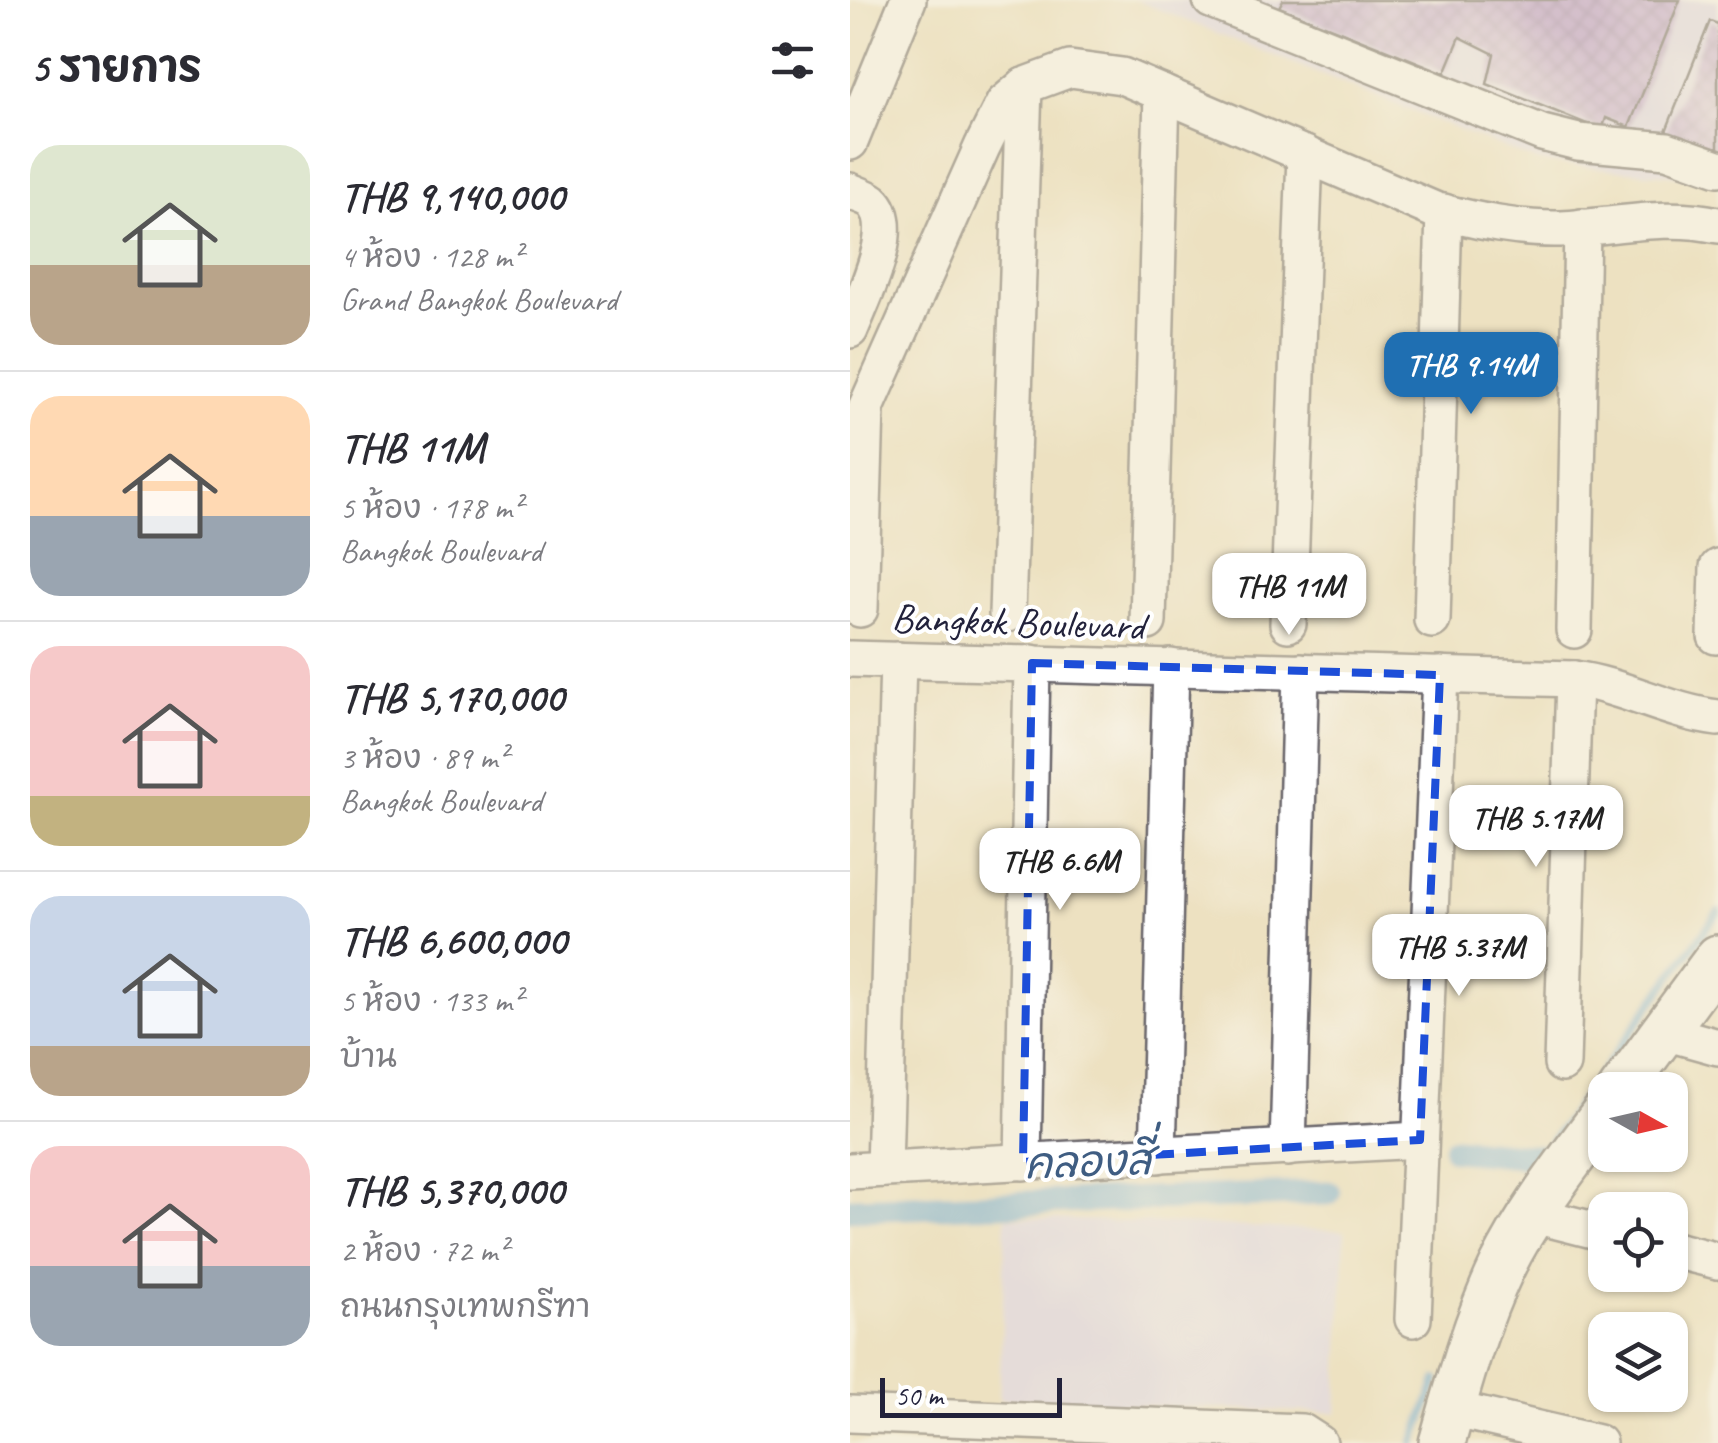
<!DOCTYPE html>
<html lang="th">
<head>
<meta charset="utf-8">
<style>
	:root { --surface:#fff; --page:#f2f2f3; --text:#2b2b33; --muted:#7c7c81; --line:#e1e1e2; --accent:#1f6fb2 }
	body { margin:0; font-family:Caveat,"Playpen Sans Thai",sans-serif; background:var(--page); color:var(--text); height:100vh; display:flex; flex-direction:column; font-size:38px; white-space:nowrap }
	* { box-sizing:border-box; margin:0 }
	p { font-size:32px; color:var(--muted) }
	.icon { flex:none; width:55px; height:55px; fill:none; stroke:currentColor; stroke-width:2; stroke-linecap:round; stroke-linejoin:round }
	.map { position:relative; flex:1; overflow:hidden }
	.side { display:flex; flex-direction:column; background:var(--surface); width:850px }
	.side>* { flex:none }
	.needle { width:65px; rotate:98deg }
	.tools { position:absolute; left:738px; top:1072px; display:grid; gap:20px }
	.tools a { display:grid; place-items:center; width:100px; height:100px; border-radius:20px; background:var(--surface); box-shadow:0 2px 8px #0004; font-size:50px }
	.scale { position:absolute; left:30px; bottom:25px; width:182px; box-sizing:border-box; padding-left:10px; border:5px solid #22223b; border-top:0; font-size:28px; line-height:35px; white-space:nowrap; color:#22223b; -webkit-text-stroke:8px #fff; paint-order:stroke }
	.price { position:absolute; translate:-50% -85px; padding:0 22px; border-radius:20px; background:#fff; color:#222; font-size:32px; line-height:65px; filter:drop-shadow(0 2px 5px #0008) }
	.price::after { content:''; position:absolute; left:50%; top:60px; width:30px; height:22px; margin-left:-15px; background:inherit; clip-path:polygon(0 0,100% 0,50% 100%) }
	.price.active { background:var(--accent); color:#fff }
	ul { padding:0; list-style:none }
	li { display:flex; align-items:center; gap:30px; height:250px; padding:0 30px }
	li+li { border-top:2px solid var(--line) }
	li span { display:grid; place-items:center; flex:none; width:280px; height:200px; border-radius:30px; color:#555 }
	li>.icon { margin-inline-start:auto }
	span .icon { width:120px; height:120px; fill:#fffc; stroke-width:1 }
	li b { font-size:42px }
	h2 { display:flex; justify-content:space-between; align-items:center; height:120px; padding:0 30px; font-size:42px }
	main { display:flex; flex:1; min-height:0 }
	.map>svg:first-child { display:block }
</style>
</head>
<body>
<main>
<section class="side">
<h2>5 รายการ<svg class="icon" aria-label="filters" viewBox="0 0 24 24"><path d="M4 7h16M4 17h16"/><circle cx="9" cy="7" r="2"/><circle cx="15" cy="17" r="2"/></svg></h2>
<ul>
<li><span style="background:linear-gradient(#dfe7d0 60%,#b9a48a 0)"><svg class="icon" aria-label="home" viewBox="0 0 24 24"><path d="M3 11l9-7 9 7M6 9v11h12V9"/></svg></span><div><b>THB 9,140,000</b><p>4 ห้อง · 128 m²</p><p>Grand Bangkok Boulevard</p></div></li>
<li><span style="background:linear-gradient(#ffd9b3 60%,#9aa5b1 0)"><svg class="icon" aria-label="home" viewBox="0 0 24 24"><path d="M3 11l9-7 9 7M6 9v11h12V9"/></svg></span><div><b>THB 11M</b><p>5 ห้อง · 178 m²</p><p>Bangkok Boulevard</p></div></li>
<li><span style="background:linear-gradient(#f6c9c9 75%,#c2b280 0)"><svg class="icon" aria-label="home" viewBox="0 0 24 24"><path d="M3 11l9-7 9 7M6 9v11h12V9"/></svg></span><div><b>THB 5,170,000</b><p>3 ห้อง · 89 m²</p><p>Bangkok Boulevard</p></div></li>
<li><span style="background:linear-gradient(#c9d6e8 75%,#b9a48a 0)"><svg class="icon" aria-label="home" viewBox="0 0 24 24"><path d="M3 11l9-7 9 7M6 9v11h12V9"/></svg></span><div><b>THB 6,600,000</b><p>5 ห้อง · 133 m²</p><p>บ้าน</p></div></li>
<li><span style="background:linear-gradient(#f6c9c9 60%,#9aa5b1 0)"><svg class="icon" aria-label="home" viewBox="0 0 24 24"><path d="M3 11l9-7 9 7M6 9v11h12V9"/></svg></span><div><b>THB 5,370,000</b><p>2 ห้อง · 72 m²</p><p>ถนนกรุงเทพกรีฑา</p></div></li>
</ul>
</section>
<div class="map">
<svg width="868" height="1443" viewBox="0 0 868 1443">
	<defs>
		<pattern id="building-cross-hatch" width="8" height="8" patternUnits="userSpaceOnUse" patternTransform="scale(2.5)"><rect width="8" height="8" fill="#b897d9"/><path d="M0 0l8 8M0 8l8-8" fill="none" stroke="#957bb1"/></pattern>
	</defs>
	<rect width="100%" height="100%" fill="#fff"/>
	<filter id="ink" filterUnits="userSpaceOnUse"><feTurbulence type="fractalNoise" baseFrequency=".01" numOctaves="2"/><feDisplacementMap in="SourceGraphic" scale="20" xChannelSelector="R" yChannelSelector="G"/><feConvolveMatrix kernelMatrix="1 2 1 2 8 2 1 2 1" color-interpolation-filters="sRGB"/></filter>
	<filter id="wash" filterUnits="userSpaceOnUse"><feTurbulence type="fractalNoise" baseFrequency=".0048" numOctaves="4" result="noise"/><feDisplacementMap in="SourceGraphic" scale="40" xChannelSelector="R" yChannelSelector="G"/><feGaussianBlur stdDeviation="2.25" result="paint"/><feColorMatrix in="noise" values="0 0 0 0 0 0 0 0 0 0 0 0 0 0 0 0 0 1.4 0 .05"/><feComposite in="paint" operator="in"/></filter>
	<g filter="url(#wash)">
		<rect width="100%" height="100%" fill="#ede1c1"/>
		<g fill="#dcd5f6">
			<polygon points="285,0 868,0 868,180 689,162"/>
			<polygon points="156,1217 495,1231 487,1413 149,1400"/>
		</g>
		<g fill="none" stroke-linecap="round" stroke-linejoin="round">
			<g stroke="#63a6d8" stroke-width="8">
				<polyline points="669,1194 690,1157 868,912"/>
				<polyline points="564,1443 587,1380"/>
			</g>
			<g stroke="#63a6d8" stroke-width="25">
				<polyline points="605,1149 690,1157"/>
				<polyline points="0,1209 478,1193"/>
			</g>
		</g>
		<g id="blocks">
			<g fill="url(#building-cross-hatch)">
				<polygon points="433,0 830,0 779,127 756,118 752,130 637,84 644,54 610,37 595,73 429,7"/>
				<polygon points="860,21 868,24 868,152 816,131"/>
			</g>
		</g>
	</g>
	<g filter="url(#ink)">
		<use href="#blocks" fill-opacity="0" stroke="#69656a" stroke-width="2.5"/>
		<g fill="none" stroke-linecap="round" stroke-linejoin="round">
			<defs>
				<g id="minor">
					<polyline points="361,0 692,133 728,142 817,150 868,168"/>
					<polyline points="0,142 58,0"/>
					<path d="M0,191C6,194 17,197 22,201C51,227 11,301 0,330"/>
					<path d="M10,609L16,408L132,147L154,103L174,86L220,69L272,76L587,211C628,221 669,230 711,229C764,227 815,213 868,225"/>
					<polyline points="157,614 174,86"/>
					<polyline points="582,620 594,212"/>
					<polyline points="298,622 312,93"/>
					<polyline points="438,624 455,154"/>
					<polyline points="724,630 732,227"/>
					<polyline points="866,636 868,567"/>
					<path d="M0,659L724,679C774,686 818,712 868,718"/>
					<polyline points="814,1032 868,1047"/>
					<polyline points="712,1064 724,679"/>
					<polyline points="438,1148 451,671"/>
					<polyline points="308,1155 321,667"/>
					<polyline points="173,1162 182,663"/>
					<polyline points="34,1169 48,660"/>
					<polyline points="0,1171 570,1140"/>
					<polyline points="684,1215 755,1233"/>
					<polyline points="820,1249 868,1261"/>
					<polyline points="563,1319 590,675"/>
					<polyline points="602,1409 748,1443"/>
					<polyline points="0,1414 452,1432 469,1443"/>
				</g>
				<g id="major">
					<polyline points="771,1090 868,958"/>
					<path d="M592,1443C609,1383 625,1324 652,1267C679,1212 719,1162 755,1113"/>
				</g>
			</defs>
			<use href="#minor" stroke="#69656a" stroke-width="40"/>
			<use href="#major" stroke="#69656a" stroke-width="50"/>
			<use href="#minor" stroke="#fff" stroke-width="35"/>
			<use href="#major" stroke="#fff" stroke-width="45"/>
		</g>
	</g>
	<path d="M0 0H868V1443H0ZM182,663L590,675L570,1140L173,1162Z" fill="#ede1c1" fill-opacity=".55" fill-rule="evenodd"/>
	<path fill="none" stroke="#1d4ed8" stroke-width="8" stroke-dasharray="20 12" stroke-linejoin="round" d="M182,663L590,675L570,1140L173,1162Z"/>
	<g text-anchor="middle" stroke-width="8" stroke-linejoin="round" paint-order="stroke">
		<g font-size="40" fill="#22223b" stroke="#fff">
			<text transform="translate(168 621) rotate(2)" y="14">Bangkok Boulevard</text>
		</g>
		<g font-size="42" font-style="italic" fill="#3f5d82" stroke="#fff">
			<text transform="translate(238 1161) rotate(-2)" y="15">คลองสี่</text>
		</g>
	</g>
</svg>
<div class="tools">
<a><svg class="needle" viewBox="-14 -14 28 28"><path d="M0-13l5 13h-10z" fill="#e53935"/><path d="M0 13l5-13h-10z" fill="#7c7c81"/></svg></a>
<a><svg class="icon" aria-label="locate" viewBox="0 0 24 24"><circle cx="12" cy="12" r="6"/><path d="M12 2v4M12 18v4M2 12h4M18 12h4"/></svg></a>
<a><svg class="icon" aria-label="layers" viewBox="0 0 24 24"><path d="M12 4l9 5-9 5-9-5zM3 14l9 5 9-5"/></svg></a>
</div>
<div class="scale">50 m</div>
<b class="price active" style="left:621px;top:417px">THB 9.14M</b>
<b class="price" style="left:439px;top:638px">THB 11M</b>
<b class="price" style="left:686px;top:870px">THB 5.17M</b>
<b class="price" style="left:210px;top:913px">THB 6.6M</b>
<b class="price" style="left:609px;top:999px">THB 5.37M</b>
</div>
</main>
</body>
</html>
